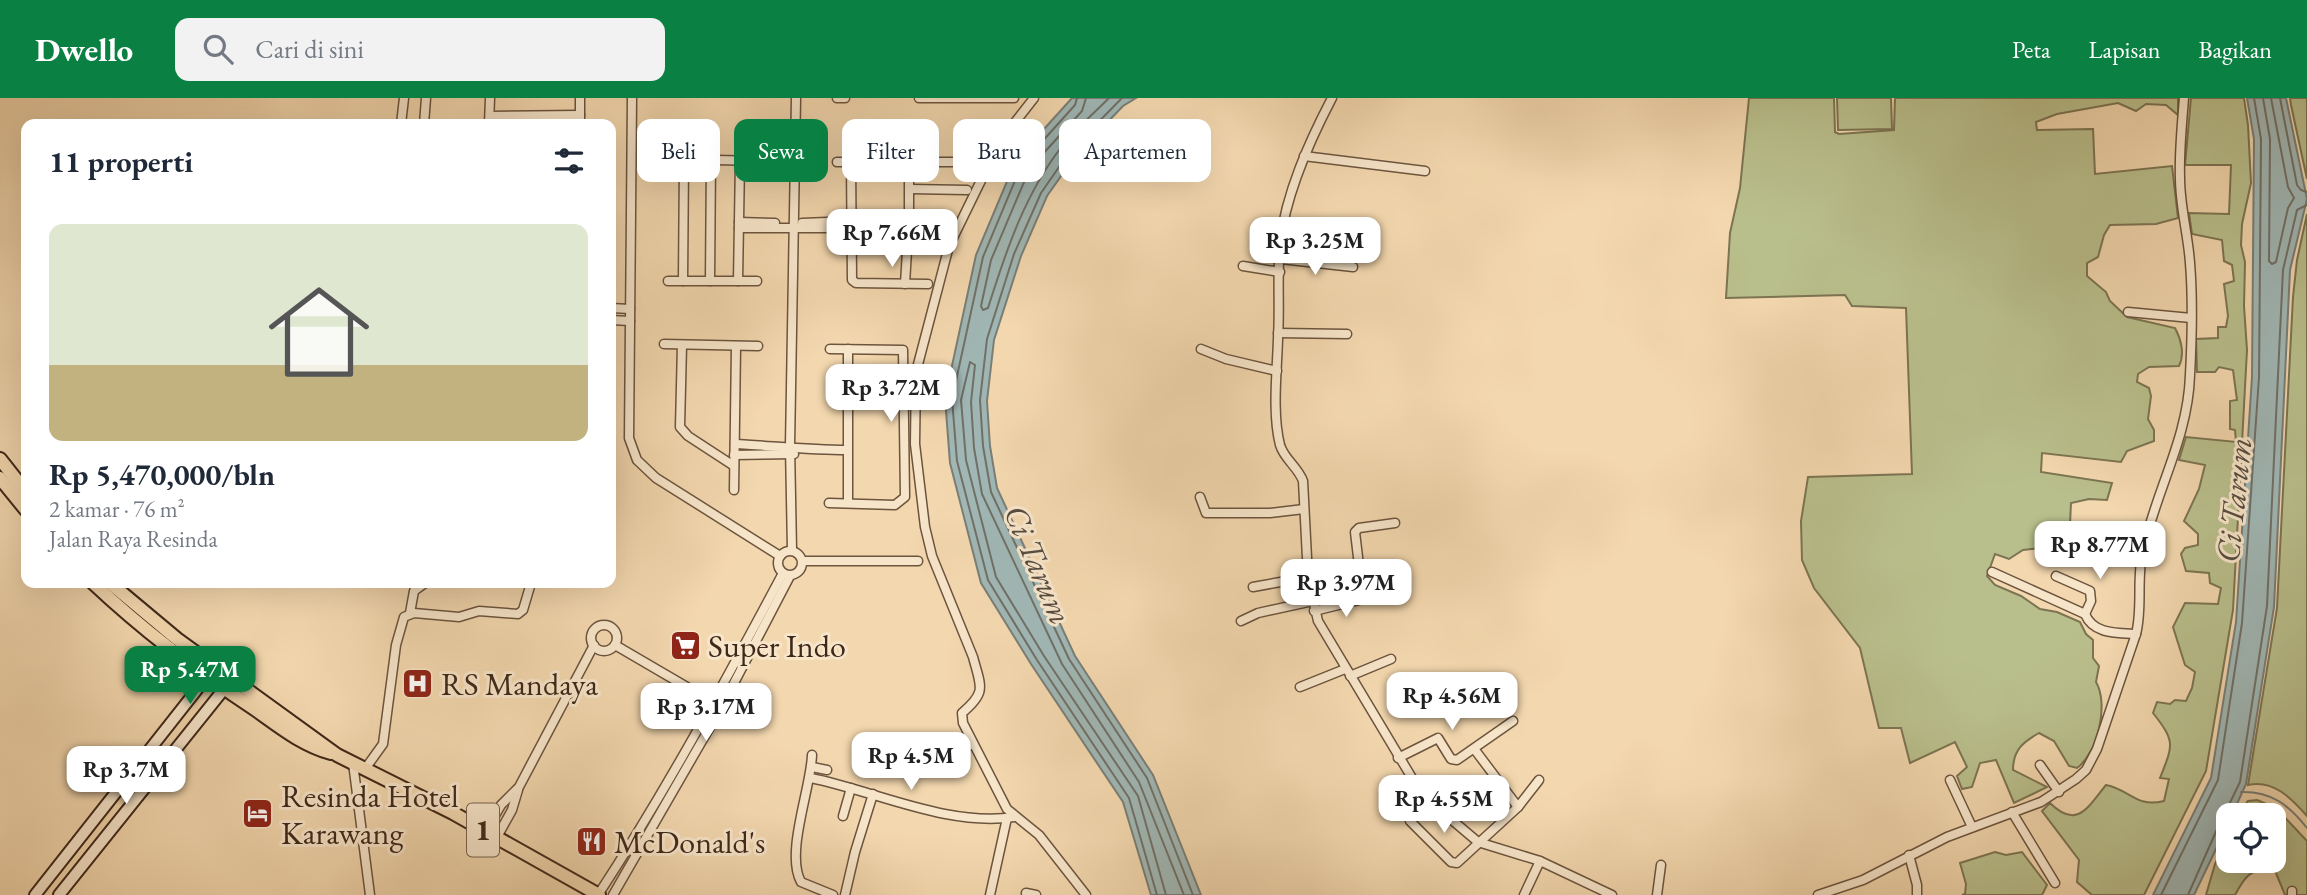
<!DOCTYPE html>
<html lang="id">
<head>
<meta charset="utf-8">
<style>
	:root { --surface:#fff; --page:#f2f2f3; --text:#1f2937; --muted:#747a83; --line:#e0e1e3; --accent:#0b8043 }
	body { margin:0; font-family:"EB Garamond",serif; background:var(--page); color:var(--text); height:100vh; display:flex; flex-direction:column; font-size:26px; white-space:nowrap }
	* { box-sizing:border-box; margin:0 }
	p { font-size:23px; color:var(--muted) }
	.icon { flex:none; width:38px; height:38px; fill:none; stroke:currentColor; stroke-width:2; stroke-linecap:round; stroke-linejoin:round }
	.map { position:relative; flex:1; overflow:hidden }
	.details { position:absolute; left:21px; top:21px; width:595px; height:469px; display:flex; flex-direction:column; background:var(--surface); border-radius:14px; box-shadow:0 7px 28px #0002 }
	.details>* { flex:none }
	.top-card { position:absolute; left:637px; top:21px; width:665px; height:63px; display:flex; gap:14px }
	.tools { position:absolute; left:2216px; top:705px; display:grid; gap:14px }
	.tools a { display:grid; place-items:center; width:70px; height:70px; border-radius:14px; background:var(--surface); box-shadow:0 7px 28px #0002; font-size:35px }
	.price { position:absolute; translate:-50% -60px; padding:0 16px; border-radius:14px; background:#fff; color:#222; font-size:23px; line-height:46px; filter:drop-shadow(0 2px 4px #0008) }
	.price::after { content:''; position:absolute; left:50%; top:42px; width:21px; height:16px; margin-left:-10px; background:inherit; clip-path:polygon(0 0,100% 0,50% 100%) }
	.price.current { background:var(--accent); color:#fff }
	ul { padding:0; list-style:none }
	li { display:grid; align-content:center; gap:14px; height:371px; padding:0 28px }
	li+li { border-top:2px solid var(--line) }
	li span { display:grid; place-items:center; height:217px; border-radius:14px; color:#555 }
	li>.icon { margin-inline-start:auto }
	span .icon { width:126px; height:126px; fill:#fffc; stroke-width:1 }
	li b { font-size:30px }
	h2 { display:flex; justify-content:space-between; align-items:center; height:84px; padding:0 28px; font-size:30px }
	.pill { padding:0 24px; border-radius:14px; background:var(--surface); box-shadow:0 7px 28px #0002; font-size:24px; line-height:63px }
	.pill.current { background:var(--accent); color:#fff }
	header { display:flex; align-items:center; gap:42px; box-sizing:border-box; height:98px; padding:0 35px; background:var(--accent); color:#fff }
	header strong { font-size:33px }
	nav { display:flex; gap:38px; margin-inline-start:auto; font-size:24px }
	.search { width:490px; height:63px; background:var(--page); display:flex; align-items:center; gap:18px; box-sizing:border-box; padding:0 24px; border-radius:14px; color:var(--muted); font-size:26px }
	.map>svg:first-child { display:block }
</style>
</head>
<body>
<header>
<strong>Dwello</strong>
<div class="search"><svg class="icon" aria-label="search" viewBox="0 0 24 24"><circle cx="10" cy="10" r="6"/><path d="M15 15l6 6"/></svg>Cari di sini</div>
<nav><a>Peta</a><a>Lapisan</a><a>Bagikan</a></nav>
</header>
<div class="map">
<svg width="2307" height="797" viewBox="0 0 2307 797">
	<rect width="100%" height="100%" fill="#f3d7ae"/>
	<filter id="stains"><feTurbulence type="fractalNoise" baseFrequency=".00286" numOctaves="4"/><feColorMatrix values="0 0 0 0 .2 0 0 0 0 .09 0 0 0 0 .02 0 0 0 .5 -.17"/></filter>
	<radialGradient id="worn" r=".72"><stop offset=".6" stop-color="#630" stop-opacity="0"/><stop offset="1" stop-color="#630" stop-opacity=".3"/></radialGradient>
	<g fill="#b9bf8c" stroke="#7c7452" stroke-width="2">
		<path d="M1749,0H1834L1835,34L1839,36L1894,32L1895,0H2178V17L2166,7L2146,6L2136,13L2118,5L2057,16L2036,24L2037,32L2093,31L2095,76L2172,68L2178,120L2156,126L2110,127L2104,137L2098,159L2087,165V178L2106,194L2110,203L2127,219L2175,230C2181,241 2185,256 2179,268L2149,269L2138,276L2137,284L2149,290L2151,298L2148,321L2154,332V343L2127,353L2121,364L2042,355L2041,374L2112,385L2107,402L2089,401L2071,405L2069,447L2076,451L2075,461L2066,462L2049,449L2023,452L2009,461L1995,456L1987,478L1995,487L2021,498L2040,511L2057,514L2080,524L2086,536L2093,542V560L2099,568L2096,584C2109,606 2098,655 2077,670L2069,668L2054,643L2039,635C2023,644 2013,652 2013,672L2047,689L2014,705L1996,662L1980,665L1972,689L1962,691L1957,678L1967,669L1955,644L1910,665L1901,630H1879L1860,550L1814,490L1802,462L1801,423L1808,379L1912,376L1906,210L1852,208L1845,197L1726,200L1730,135L1740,90Z"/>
		<polygon points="1837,0 1891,0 1892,31 1838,32"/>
		<path d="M2191,0H2244L2248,27L2251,85L2242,126L2241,147L2245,164L2244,208L2247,252L2233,512L2206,673L2144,797H2092L2077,784L2079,762L2042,713L2050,705C2077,732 2088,709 2106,687C2131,692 2136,710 2164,703L2169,681L2160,680C2173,647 2176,644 2153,615L2157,604L2170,606L2175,602L2186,603L2192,590L2195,574L2185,567L2173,529L2185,505L2218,506L2221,490L2210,485L2209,475L2186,473L2181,456L2185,450L2198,447V436L2184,423L2199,391L2205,367L2179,362L2186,339L2236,344L2235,332L2230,331V303L2237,302L2233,272L2219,269L2215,274H2197L2196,241L2218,240V229H2226L2228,218L2224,186L2234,183L2232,167L2224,163L2222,142L2192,136L2189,115L2229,116L2231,67H2185Z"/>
		<polygon points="2290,0 2307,0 2307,81 2291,7"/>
		<path d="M2307,116V718C2291,700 2273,681 2248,687L2277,510L2293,199L2297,162Z"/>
		<path d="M2257,702L2276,710L2307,743V797H2285L2276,775L2270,770C2250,771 2244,780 2235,797H2206L2215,766L2228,738V763H2273V718L2237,717L2248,703Z"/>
		<polygon points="1995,754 2006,757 2022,754 2047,787 2042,797 1962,797 1965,796 1966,786 1960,765"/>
	</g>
	<g fill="#a0b7b5" stroke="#797e77" stroke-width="2">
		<polygon points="1072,0 1136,0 1123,8 1076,57 1047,98 1021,158 994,242 987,303 990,348 997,390 1075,558 1153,677 1201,797 1151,797 1123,704 1031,566 981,485 950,365 945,300 976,157 1016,62"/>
		<polygon points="2247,0 2286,0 2307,101 2290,172 2274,509 2246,686 2232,717 2228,718 2228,726 2194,797 2153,797 2211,680 2236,524 2252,279 2254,41"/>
	</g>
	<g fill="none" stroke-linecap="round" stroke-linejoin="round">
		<g stroke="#707067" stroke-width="2">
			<polyline points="1077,0 1075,7 1022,66 983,159 952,301 957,363 988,482 1037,562 1129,700 1157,797"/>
			<path d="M1086,0L1082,13L1030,70L991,162L981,208L983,212L988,210C1006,153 1025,95 1063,47C1077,30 1094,15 1109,0"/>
			<polyline points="1122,0 1070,53 1041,95 1014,156 987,241 980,302 983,348 991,394 1069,561 1147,680 1193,797"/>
			<polyline points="2263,0 2270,41 2269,163 2272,166 2276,164 2288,110 2294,100 2288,89 2271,0"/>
			<polyline points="2280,0 2297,87 2301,92 2307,94"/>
			<polyline points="1166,797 1138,698 1044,558 996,479 966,362 961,302 970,264 975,267 971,304 974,350 982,396 1062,566 1139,684 1184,797"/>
			<polyline points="2161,797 2218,682 2242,525 2259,279 2261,41 2254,0"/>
			<polyline points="2188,797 2218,729 2227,723 2226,713 2240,684 2267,508 2283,172 2297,112 2307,107"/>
		</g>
		<path stroke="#797e77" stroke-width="2" d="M2241,694C2271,693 2289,707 2307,730"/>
		<defs>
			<g id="street">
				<polyline points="632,0 629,340 637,362 656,380 780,458"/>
				<polyline points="837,0 845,0"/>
				<polyline points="919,0 1014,0"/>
				<path d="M1034,0L1009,32L992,60L949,148L916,274L915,346L925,429L932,458L973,559C981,589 987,594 962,615L963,625L1007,711L1039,737L1086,797"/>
				<path d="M1332,0C1309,44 1286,95 1280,145C1277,176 1280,209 1278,241C1277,274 1272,315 1280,347C1284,361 1298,369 1303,383L1308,479L1318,523L1412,680L1439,711L1478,744L1540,763L1612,797"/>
				<polyline points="490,18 580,17"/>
				<polyline points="401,26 404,0"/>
				<polyline points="424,26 426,0"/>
				<polyline points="489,26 490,0"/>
				<polyline points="580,26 580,0"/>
				<polyline points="1304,58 1425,73"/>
				<polyline points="668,61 763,63"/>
				<polyline points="837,64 977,64"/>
				<polyline points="851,64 852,182 856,185 928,186"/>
				<polyline points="910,91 967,92"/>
				<polyline points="739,124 775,125"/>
				<polyline points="802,125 852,123"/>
				<polyline points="739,130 853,130"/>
				<polyline points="908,131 940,134 944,129 940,121 909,119"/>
				<polyline points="1281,161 1353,169"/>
				<polyline points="1243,168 1280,174"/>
				<polyline points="668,183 757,183"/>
				<polyline points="683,183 684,62"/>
				<polyline points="710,183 711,62"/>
				<polyline points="738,183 740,63"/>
				<polyline points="905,186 909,119 909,64"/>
				<polyline points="611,210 630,211"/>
				<polyline points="2128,214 2191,220"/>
				<polyline points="611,222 630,223"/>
				<polyline points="1278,235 1347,236"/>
				<polyline points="664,246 758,248"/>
				<polyline points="682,247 680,329 688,338 734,368"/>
				<polyline points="848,251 848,405"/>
				<polyline points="1201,251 1226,261 1277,273"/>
				<path d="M735,346C773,348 809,352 847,352"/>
				<polyline points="734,357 794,356"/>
				<polyline points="734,392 736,248"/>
				<polyline points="1200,399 1206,415 1270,415 1304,411"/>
				<polyline points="829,405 895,407 905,399 903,252 830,251"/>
				<polyline points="792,452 790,348 796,0"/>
				<circle cx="790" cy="465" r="12"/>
				<polyline points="803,463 918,463"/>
				<path d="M1992,474L2085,516C2093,536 2116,535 2136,536"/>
				<polyline points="2056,478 2090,493 2091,503 2085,516"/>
				<polyline points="1253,489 1308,479"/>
				<polyline points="1314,513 1363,501 1355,434 1359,430 1395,425"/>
				<polyline points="410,515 414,493 425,485"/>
				<polyline points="1241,523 1258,515 1313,503"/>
				<circle cx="604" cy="540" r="13"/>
				<polyline points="615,547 716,606"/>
				<polyline points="1350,578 1391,561"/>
				<polyline points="1300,589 1345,571"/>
				<polyline points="948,649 973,647"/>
				<polyline points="1475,652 1518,709"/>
				<path d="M812,657C811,690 785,755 801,784L833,797"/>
				<polyline points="1398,660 1438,640 1451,661 1457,662 1513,623"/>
				<polyline points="353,665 370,797"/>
				<polyline points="2040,667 2059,694"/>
				<polyline points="812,669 827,672"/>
				<polyline points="365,671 383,646 396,547 404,519 414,515 459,519 479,513 518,516 523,512 531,485"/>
				<path d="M811,680C875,693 948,729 1014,719"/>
				<polyline points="1950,682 1972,729"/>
				<polyline points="2012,714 2055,785"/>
				<polyline points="843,718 851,690"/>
				<polyline points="1410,723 1451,764 1457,765 1518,709 1539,682"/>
				<polyline points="486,733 501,707 519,689 594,547"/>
				<polyline points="497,739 512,712 518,692"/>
				<polyline points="1909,757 1917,787 1917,797"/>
				<polyline points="2292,793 2292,797"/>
				<polyline points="1026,795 1036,797"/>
				<path d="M598,797C666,693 725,584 783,475"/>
				<polyline points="613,797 721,610 790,478"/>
				<polyline points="845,797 855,754 873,696"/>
				<polyline points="990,797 1007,720"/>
				<polyline points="1524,797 1540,763"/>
				<polyline points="1657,797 1661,767"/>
				<path d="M1818,797L1863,782L1947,739L2041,704L2076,681L2086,672L2097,651L2136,536C2143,509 2136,480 2143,452C2157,390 2188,340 2190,277C2192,240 2193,202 2190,165C2188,136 2180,109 2180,80C2179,54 2182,26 2184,0"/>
			</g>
			<g id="secondary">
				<polyline points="35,797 203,584"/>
				<polyline points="59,797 228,586"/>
			</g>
			<g id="primary">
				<polyline points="0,361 26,394"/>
				<polyline points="0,380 26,412"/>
				<path d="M93,485C143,532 198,574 256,612C280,629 302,647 331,655"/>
				<polyline points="110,485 177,541 337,657 453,715 599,797"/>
			</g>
		</defs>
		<use href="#street" stroke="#6c543e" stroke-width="11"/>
		<use href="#secondary" stroke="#3f2819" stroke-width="14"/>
		<use href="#primary" stroke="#3f2819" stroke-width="16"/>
		<use href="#street" stroke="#f7e5ca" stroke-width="8"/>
		<use href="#secondary" stroke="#f7e5ca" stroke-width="10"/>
		<use href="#primary" stroke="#f3d7ae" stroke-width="12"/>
	</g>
	<defs>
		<symbol id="supermarket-square" viewBox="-11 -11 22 22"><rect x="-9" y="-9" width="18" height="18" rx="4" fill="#8f2418" stroke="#f7e5ca"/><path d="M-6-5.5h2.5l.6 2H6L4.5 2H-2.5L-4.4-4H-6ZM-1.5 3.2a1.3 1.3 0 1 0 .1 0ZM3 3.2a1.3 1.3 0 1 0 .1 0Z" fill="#fff"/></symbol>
		<symbol id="hospital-square" viewBox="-11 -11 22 22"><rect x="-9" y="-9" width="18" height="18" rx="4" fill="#8f2418" stroke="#f7e5ca"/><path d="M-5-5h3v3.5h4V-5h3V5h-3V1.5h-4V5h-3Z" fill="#fff"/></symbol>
		<symbol id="hotel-square" viewBox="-11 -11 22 22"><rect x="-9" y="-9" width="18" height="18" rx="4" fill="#8f2418" stroke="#f7e5ca"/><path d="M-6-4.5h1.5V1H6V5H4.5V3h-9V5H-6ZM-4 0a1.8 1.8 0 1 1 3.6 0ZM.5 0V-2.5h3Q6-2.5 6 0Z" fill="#fff"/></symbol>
		<symbol id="restaurant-square" viewBox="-11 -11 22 22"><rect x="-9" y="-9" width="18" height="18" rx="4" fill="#8f2418" stroke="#f7e5ca"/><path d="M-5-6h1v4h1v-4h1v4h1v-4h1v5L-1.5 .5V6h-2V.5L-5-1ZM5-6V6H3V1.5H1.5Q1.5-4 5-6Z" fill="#fff"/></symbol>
	</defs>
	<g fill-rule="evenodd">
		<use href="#supermarket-square" x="668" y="530" width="35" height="35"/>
		<use href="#hospital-square" x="400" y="568" width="35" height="35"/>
		<use href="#hotel-square" x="240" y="698" width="35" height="35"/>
		<use href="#restaurant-square" x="574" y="726" width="35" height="35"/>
	</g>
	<g text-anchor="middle" stroke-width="6" stroke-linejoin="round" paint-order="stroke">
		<rect fill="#f7e5ca" stroke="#76614e" stroke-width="2" x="467" y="705.5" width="32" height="53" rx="5"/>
		<g font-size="30" font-weight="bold" fill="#3f2819">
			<text x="483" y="742">1</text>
		</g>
		<g font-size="32" fill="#3f2819" stroke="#f7e5ca" text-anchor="start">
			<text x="708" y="559">Super Indo</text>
			<text x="441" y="597">RS Mandaya</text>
			<text x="281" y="709">Resinda Hotel<tspan x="281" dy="37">Karawang</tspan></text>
			<text x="614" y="755">McDonald's</text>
		</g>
		<g font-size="33" font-style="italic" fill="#574c40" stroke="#f7e5ca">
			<text transform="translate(2233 402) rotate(-84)" y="12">Ci Tarum</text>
			<text transform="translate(1039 466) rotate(67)" y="12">Ci Tarum</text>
		</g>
	</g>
	<rect width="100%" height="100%" filter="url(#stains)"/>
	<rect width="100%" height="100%" fill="url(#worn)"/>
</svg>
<div class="tools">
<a><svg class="icon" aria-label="locate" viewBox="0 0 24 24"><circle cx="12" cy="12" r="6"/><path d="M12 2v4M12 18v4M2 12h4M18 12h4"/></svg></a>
</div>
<b class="price" style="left:892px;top:171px">Rp 7.66M</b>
<b class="price" style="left:1315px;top:179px">Rp 3.25M</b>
<b class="price" style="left:891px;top:326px">Rp 3.72M</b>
<b class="price" style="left:2100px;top:483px">Rp 8.77M</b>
<b class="price" style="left:1346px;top:521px">Rp 3.97M</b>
<b class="price current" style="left:190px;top:608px">Rp 5.47M</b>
<b class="price" style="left:1452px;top:634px">Rp 4.56M</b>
<b class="price" style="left:706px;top:645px">Rp 3.17M</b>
<b class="price" style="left:911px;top:694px">Rp 4.5M</b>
<b class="price" style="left:126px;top:708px">Rp 3.7M</b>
<b class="price" style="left:1444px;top:737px">Rp 4.55M</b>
<div class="top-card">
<a class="pill">Beli</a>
<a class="pill current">Sewa</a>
<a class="pill">Filter</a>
<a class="pill">Baru</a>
<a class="pill">Apartemen</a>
</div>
<section class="details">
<h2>11 properti<svg class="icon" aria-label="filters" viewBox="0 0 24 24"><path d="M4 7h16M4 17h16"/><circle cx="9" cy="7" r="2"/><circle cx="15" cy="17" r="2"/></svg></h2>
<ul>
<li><span style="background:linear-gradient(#dfe7d0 65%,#c2b280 0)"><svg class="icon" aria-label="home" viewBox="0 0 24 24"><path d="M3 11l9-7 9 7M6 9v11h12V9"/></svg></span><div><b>Rp 5,470,000/bln</b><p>2 kamar · 76 m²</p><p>Jalan Raya Resinda</p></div></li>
</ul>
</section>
</div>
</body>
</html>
